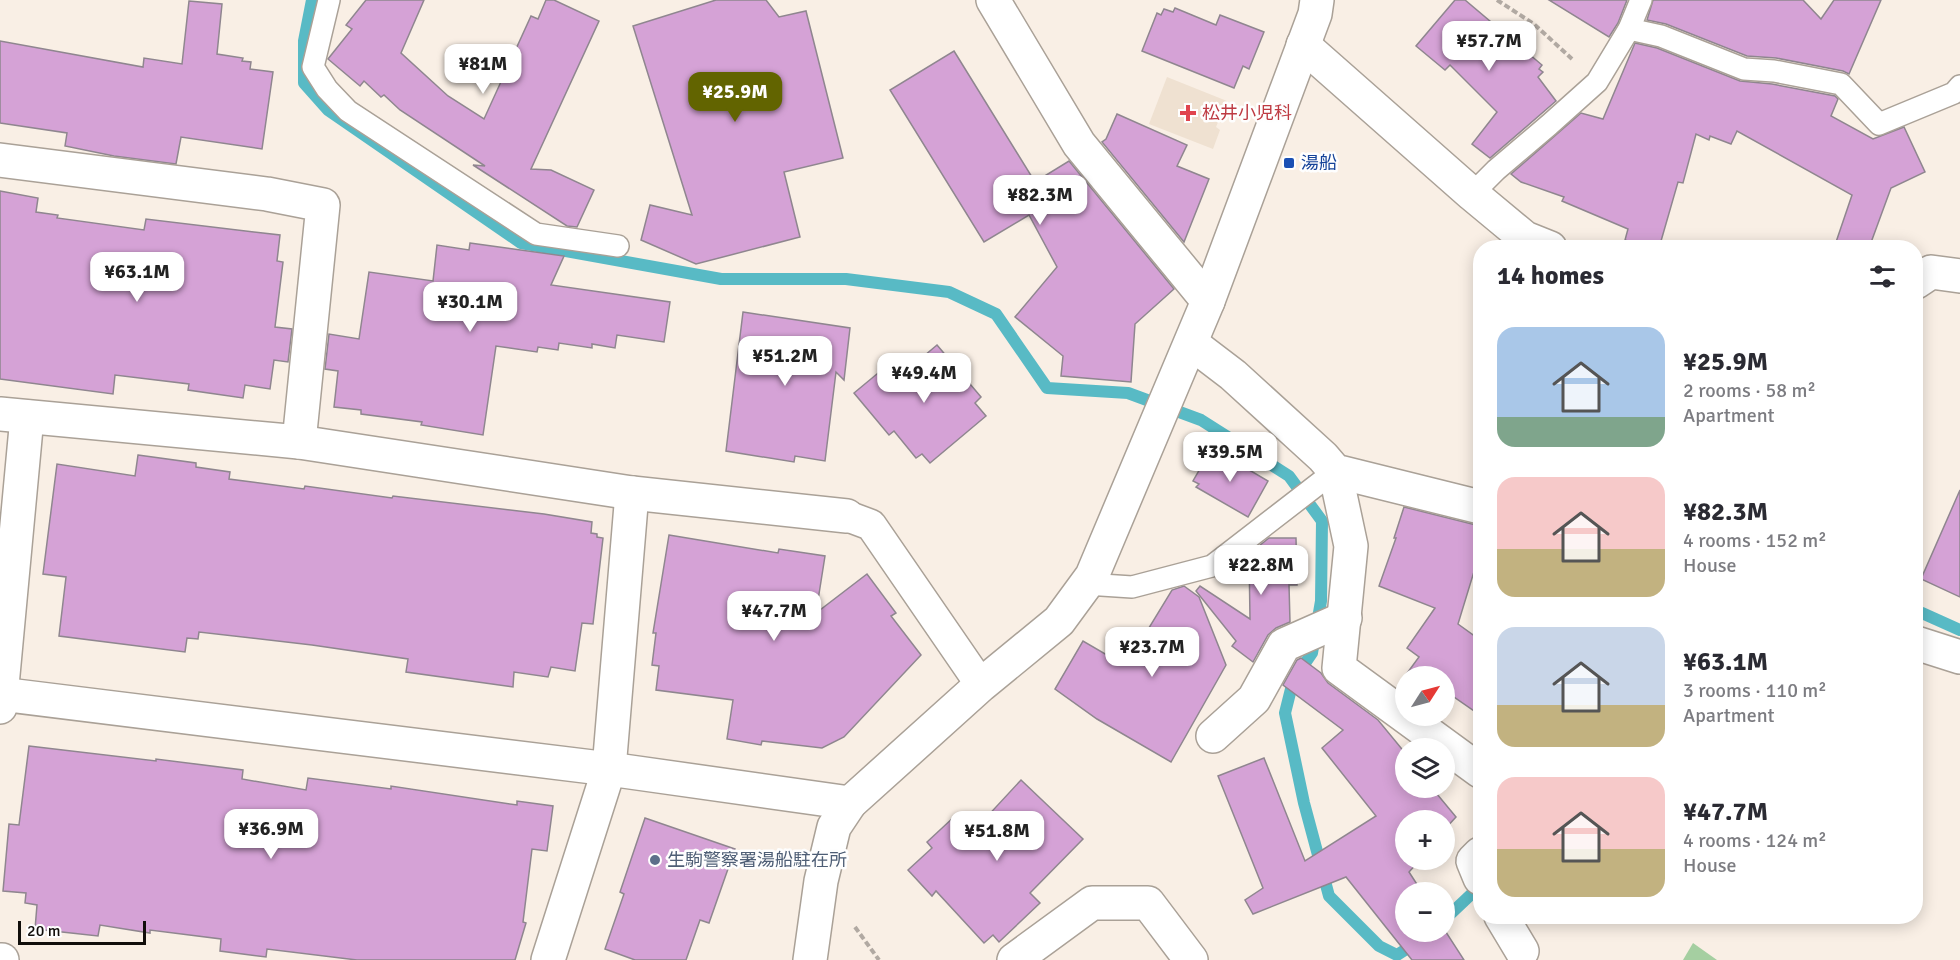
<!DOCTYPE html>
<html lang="en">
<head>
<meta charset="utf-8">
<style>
	:root { --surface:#fff; --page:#f7f7f7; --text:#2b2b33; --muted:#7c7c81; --accent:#626400 }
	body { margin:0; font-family:Signika,"Noto Sans JP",sans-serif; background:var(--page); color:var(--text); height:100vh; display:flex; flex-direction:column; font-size:22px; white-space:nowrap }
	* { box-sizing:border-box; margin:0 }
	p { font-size:20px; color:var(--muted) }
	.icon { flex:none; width:33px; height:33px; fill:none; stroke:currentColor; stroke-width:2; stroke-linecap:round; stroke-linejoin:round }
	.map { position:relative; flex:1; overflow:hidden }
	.details { position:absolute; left:1473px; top:240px; width:450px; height:684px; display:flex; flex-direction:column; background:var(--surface); border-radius:24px; box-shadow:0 3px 15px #0003 }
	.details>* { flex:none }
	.needle { width:39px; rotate:54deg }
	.controls { position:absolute; left:1395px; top:666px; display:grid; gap:12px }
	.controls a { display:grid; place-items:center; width:60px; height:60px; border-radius:50%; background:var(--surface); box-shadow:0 3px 15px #0003; font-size:30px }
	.scale { position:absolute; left:18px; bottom:15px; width:128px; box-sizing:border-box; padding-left:6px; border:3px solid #110e0b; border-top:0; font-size:16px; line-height:21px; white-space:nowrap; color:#110e0b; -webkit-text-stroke:4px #fefefe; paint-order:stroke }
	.price { position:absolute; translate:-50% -51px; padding:0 14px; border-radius:12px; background:#fff; color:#222; font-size:20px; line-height:39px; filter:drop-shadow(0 2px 3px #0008) }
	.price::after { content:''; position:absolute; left:50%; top:36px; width:18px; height:14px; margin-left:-9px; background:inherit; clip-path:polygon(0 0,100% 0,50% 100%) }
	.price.on { background:var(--accent); color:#fff }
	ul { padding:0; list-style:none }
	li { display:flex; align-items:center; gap:18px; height:150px; padding:0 24px }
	li span { display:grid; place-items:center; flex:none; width:168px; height:120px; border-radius:18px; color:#555 }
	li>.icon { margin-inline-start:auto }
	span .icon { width:72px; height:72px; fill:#fffc; stroke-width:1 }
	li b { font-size:26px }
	h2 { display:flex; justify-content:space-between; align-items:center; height:72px; padding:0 24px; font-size:26px }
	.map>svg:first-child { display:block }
</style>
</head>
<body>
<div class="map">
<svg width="1960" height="960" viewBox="0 0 1960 960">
	<rect width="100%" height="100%" fill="#f9efe5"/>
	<polygon fill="#efe1d1" points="1167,77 1227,101 1216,127 1220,130 1213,149 1149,124"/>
	<polygon fill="#a5cfa1" points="1693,943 1717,960 1683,960"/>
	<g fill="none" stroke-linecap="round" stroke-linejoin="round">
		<g stroke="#58bac5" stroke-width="12">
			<polyline points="312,0 304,41 304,83 328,110 521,243 721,279 846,279 949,292 996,314 1047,388 1128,393 1201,420 1289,476 1322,521 1321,601 1312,653 1293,681 1285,713 1304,803 1329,896 1379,946 1397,955 1433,932"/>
			<polyline points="1916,612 1922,613 1960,630"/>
			<polyline points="1444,920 1480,886"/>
		</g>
	</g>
	<g fill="#d5a2d6" stroke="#8f868f" stroke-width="1.5">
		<polygon points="366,0 424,0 401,53 448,96 484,119 531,16 538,19 546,0 554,0 599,21 531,169 551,170 594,190 577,227 567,226 473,165 485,166 400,110 384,95 381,97 364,81 360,86 328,59 352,29 346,25"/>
		<polygon points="716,0 766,0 779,17 806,11 843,158 784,172 800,237 696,264 641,240 650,205 692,215 633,26"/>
		<polygon points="1455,0 1465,0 1542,65 1539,69 1543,72 1538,77 1556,101 1490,158 1472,144 1497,112 1450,65 1445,70 1416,46"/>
		<polygon points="1549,0 1627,0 1618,23 1609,37"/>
		<polygon points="1653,0 1803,0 1821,19 1834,0 1881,0 1849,74 1843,71 1776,58 1747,56 1666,24 1647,20"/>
		<polygon points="189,1 222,4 217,54 243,58 242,61 251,62 250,69 273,72 262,149 181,137 176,164 114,156 65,146 67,133 0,123 0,41 143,67 144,58 182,64"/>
		<polygon points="1175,8 1216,25 1220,15 1264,32 1249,69 1243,66 1234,88 1142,51 1157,13 1161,15 1164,9 1173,12"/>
		<polygon points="1635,43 1657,48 1740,81 1772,84 1835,96 1838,99 1831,116 1873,139 1904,127 1925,172 1891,188 1869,248 1834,248 1852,195 1737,131 1731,144 1710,136 1709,140 1696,134 1683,183 1678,182 1659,248 1649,248 1625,240 1628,229 1562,201 1564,197 1521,182 1511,174 1581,113 1603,119"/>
		<polygon points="954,51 1035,182 1069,161 1174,289 1135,324 1131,382 1061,376 1063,356 1015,317 1057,267 1029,215 984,242 890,90"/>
		<polygon points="1117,114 1187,145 1177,166 1209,179 1184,242 1102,142 1106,139"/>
		<polygon points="0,191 38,198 36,212 58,215 57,218 144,230 146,219 280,235 277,261 283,262 275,327 292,329 288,362 274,360 270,389 245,385 243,398 188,390 189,384 115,375 113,394 0,379"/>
		<polygon points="470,243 564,256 551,285 670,302 664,342 617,335 615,348 592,344 592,348 559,343 558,350 538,347 537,352 496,346 483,435 421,425 422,422 361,414 361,410 334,407 338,371 325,369 329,334 359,339 369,272 433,281 437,245 469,250"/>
		<polygon points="743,312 850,328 844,380 836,372 825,461 795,456 794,462 726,451"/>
		<polygon points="937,345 981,397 975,403 986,416 930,463 922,454 916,458 894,431 889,435 854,393 889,364 899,377"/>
		<polygon points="1212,448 1268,481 1248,517 1196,487 1199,484 1193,481"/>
		<polygon points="138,455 196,463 196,467 230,472 229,479 304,489 305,486 392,498 393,496 544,514 592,522 591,533 597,534 597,537 603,538 593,624 582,623 575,671 551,667 548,677 514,672 513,687 406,672 408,659 312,645 199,632 198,639 187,638 185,652 59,636 66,577 43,574 57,464 135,476"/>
		<polygon points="1960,490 1960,597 1921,579"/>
		<polygon points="1404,507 1480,526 1480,552 1458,624 1480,640 1480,715 1444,690 1444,676 1405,676 1419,657 1407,648 1435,608 1379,586 1396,538 1394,538"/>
		<polygon points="669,535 778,553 779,549 825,556 816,613 867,574 896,613 891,616 921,655 844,737 822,748 762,741 761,745 727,739 733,700 656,690 659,666 652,665 656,633 653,633"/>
		<polygon points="1269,538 1296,538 1297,585 1289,585 1290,622 1276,628 1268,635 1253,662 1232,646 1236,641 1196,591 1200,586 1250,619 1249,554"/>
		<polygon points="1184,586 1199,597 1226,665 1171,762 1097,719 1055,689 1083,641 1124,665 1128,658 1130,659 1172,590"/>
		<polygon points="1301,658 1321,673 1328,683 1378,720 1406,754 1406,788 1432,788 1456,817 1444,830 1444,820 1406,820 1406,860 1420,860 1409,872 1422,892 1406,892 1406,932 1444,932 1444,929 1464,960 1412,960 1346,877 1253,914 1245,900 1263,888 1218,776 1264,758 1305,861 1376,816 1322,748 1343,730 1283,685 1297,660"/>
		<polygon points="29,746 156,761 156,759 243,770 242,779 306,790 308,778 391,789 391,786 517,805 517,801 553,806 547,851 532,849 523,922 526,923 515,960 357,960 267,949 266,957 220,951 221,939 150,930 150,933 100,925 98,936 35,929 37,905 25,903 26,893 3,891 9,824 19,825"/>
		<polygon points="1021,780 1083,839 1030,893 1040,903 999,942 993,935 984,943 936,891 932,896 908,870 932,848 927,842 955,816 971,834"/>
		<polygon points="645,818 735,849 709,923 700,920 686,960 635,960 605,949 624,894 620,892"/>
	</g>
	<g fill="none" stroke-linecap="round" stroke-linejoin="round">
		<defs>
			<g id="service">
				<polyline points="329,0 313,67 327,89 348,111 536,234 618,246"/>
				<polyline points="1629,29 1661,36 1744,69 1774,71 1841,84 1879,124 1954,93 1960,86"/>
				<polyline points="1472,194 1496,170 1549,125 1597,82 1629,29 1641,0"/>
				<polyline points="1086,584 1132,587 1212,566 1335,471"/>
			</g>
			<polyline id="pedestrian" points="847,516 871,525 981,685"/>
			<g id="minor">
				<polyline points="993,0 1079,144 1208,301"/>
				<polyline points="1303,45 1472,194 1525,238 1550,248"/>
				<polyline points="0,160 267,194 323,205 299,442"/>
				<polyline points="1916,282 1931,272 1960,276"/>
				<polyline points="1191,343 1233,375 1323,457 1335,471 1480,507"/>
				<polyline points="0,414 299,442 632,493 847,516"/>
				<polyline points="1335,471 1351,546 1339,668 1480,771"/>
				<polyline points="1916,643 1960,657"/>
				<polyline points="0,694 609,769 850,803"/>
				<polyline points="0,707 27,417"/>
				<polyline points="1213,736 1254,699 1284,645 1345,618"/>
				<polyline points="1480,854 1473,861 1480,878"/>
				<polyline points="1501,916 1522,951"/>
				<polyline points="0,960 2,960"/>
				<polyline points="548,960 609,769 632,493"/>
				<polyline points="1014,960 1092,903 1148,903 1191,960"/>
			</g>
			<polyline id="tertiary" points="810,960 821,881 834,827 850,803 981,685 1059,621 1092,576 1208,301 1315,14 1317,0"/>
		</defs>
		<use href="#service" stroke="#aaa197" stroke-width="24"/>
		<use href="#pedestrian" stroke="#aaa197" stroke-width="33"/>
		<use href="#minor" stroke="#aaa197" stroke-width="36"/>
		<use href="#tertiary" stroke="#aaa197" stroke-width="36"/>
		<g stroke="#b1a9a2" stroke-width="4" stroke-dasharray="6 3" stroke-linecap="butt">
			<polyline points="1497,0 1534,24 1572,59"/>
			<polyline points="855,927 879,960"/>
		</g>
		<use href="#service" stroke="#fff" stroke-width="21"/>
		<use href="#pedestrian" stroke="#fff" stroke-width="30"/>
		<use href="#minor" stroke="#fff" stroke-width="33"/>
		<use href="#tertiary" stroke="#fff" stroke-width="33"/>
	</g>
	<path fill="#e0444e" stroke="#fefefe" stroke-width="2" d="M1185 104h6v6h6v6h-6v6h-6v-6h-6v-6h6z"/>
	<rect fill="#1a4fb4" stroke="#fefefe" stroke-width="2" x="1283" y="157" width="12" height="12" rx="3"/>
	<circle fill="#5c6f8a" stroke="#fefefe" stroke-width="2" cx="655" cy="860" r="6"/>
	<g text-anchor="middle" stroke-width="5" stroke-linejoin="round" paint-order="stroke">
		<g font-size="18" fill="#be3a42" stroke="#fefefe" text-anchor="start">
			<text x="1202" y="119">松井小児科</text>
		</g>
		<g font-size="18" fill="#164399" stroke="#fefefe" text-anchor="start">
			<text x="1301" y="169">湯船</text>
		</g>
		<g font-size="18" fill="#4e5e75" stroke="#fefefe" text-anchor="start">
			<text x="667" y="866">生駒警察署湯船駐在所</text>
		</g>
	</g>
</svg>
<div class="controls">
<a><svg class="needle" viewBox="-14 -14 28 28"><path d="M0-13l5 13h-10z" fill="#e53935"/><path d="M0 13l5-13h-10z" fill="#7c7c81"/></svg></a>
<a><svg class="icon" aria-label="layers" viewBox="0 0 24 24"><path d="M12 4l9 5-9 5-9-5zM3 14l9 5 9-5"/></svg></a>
<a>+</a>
<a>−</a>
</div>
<div class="scale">20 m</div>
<b class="price" style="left:1489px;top:72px">¥57.7M</b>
<b class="price" style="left:483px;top:95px">¥81M</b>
<b class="price on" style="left:735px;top:123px">¥25.9M</b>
<b class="price" style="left:1040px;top:226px">¥82.3M</b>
<b class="price" style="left:137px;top:303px">¥63.1M</b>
<b class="price" style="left:470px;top:333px">¥30.1M</b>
<b class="price" style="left:785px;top:387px">¥51.2M</b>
<b class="price" style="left:924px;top:404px">¥49.4M</b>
<b class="price" style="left:1230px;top:483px">¥39.5M</b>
<b class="price" style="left:1261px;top:596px">¥22.8M</b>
<b class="price" style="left:774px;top:642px">¥47.7M</b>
<b class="price" style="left:1152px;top:678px">¥23.7M</b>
<b class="price" style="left:271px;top:860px">¥36.9M</b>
<b class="price" style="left:997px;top:862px">¥51.8M</b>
<section class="details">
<h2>14 homes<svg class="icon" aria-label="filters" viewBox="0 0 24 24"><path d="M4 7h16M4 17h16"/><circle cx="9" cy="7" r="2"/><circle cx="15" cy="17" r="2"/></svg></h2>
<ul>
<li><span style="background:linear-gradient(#a9c7e8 75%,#7fa58c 0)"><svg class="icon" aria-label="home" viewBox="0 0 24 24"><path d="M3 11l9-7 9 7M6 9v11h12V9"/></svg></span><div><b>¥25.9M</b><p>2 rooms · 58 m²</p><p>Apartment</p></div></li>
<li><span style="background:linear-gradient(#f6c9c9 60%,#c2b280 0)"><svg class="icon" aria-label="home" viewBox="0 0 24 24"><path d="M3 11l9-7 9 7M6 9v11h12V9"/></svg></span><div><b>¥82.3M</b><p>4 rooms · 152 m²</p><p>House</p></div></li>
<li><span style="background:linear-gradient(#c9d6e8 65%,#c2b280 0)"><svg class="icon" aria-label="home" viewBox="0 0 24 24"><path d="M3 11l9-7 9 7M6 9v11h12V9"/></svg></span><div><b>¥63.1M</b><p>3 rooms · 110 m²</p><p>Apartment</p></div></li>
<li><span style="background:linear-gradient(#f6c9c9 60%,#c2b280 0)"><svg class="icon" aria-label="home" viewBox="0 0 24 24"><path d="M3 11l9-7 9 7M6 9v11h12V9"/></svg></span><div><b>¥47.7M</b><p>4 rooms · 124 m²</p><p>House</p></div></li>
</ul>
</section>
</div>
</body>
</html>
